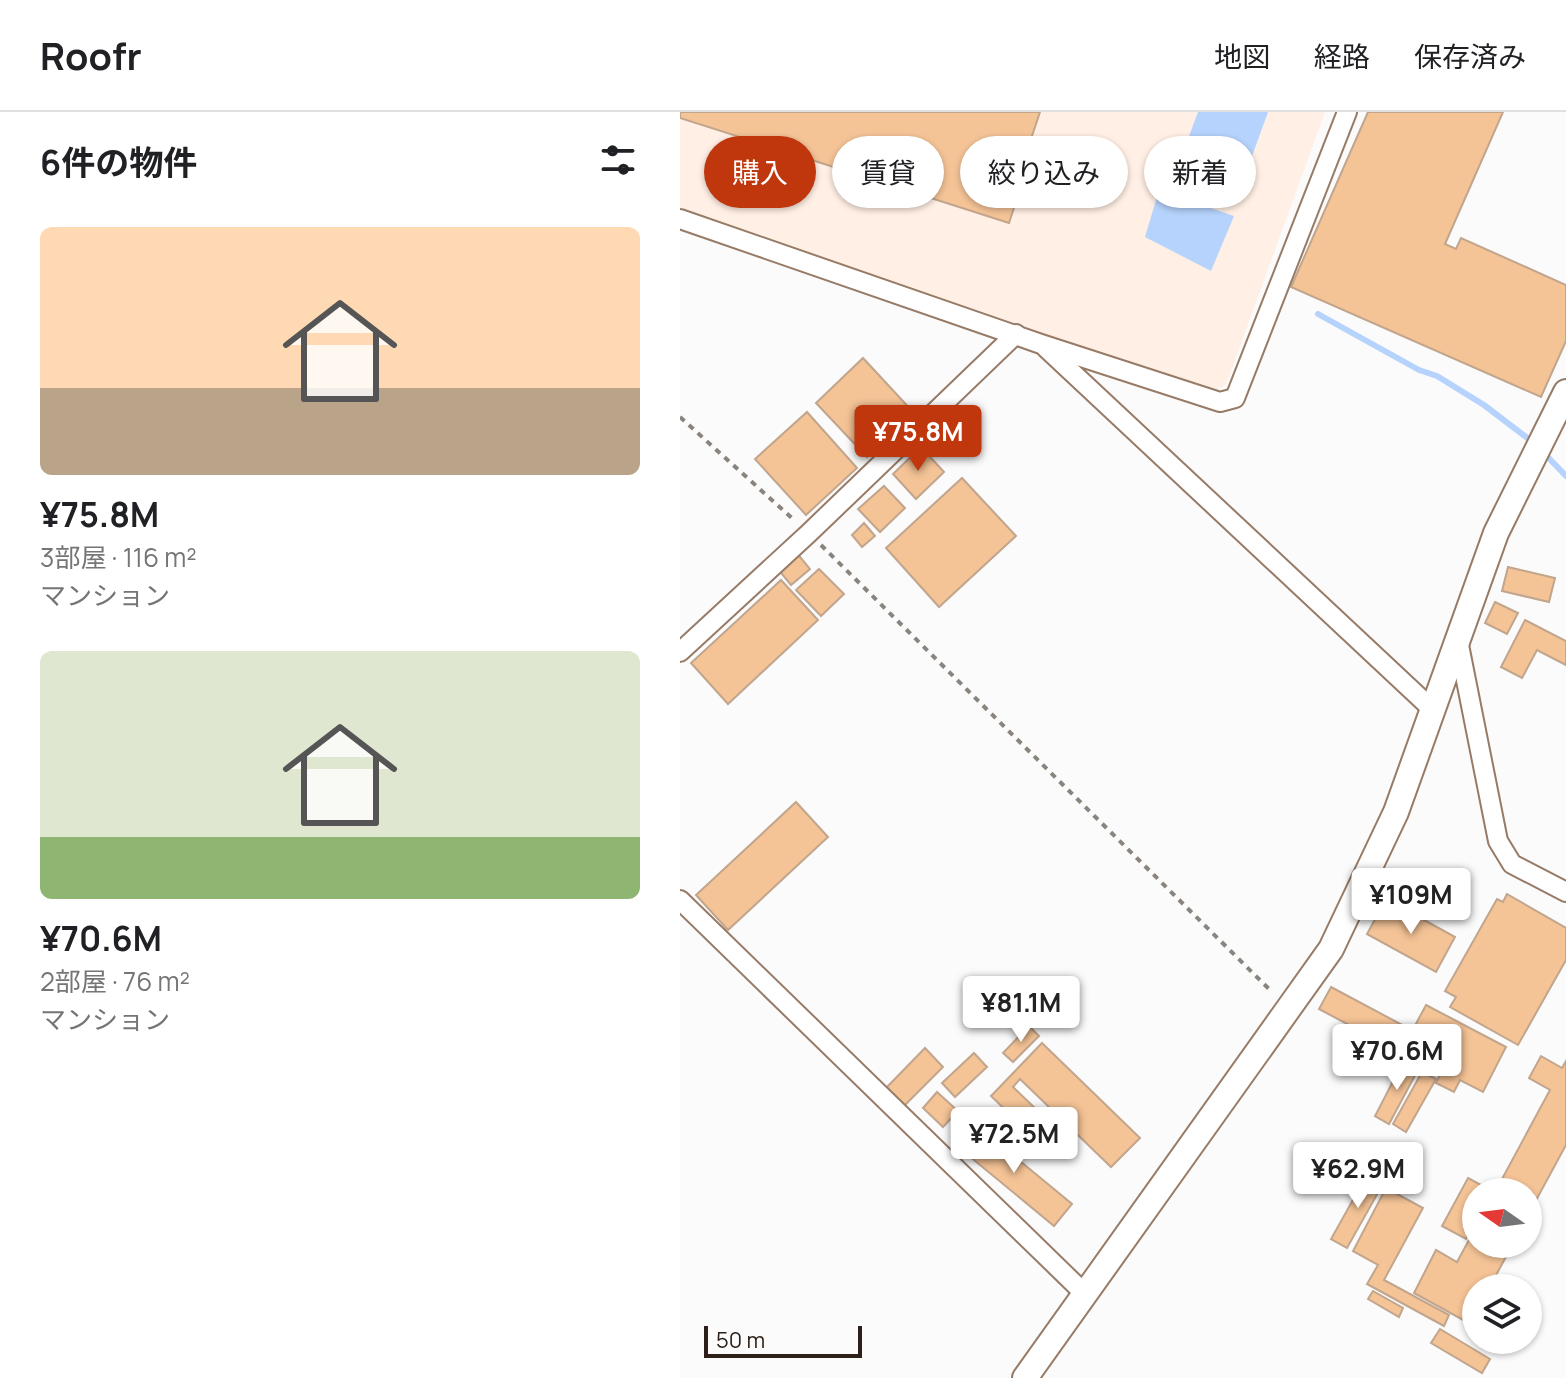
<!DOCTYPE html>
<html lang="ja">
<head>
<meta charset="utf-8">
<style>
	:root { --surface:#fff; --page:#f6f6f6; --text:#202124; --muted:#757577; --line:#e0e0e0; --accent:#c0370d }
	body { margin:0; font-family:Manrope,"Noto Sans JP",sans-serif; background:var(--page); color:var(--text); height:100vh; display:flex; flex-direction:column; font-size:30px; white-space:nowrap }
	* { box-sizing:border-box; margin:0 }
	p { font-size:26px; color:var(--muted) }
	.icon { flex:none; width:44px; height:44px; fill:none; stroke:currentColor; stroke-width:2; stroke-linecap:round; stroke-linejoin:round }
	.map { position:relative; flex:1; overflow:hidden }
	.details { display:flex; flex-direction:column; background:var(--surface); width:680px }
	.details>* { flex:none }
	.guide { position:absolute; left:24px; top:24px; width:742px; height:72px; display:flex; gap:16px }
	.needle { width:52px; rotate:284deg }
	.tools { position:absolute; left:782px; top:1066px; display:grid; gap:16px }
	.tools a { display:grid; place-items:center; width:80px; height:80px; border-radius:50%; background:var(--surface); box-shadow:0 2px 6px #0004; font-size:40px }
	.scale { position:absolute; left:24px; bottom:20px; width:158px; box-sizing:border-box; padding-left:8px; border:4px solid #2c2018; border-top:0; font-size:22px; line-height:28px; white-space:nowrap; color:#2c2018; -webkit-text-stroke:6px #fbfbfb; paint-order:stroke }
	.price { position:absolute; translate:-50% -68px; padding:0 18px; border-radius:8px; background:#fff; color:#222; font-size:26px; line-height:52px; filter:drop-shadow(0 2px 4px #0008) }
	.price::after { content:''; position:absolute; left:50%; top:48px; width:24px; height:18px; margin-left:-12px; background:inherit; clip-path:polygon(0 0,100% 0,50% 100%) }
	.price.current { background:var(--accent); color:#fff }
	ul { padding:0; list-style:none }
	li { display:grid; align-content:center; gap:16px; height:424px; padding:0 40px }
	li span { display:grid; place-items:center; height:248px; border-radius:12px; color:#555 }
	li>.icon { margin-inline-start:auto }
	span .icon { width:144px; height:144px; fill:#fffc; stroke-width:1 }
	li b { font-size:34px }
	h2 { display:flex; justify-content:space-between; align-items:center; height:96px; padding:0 40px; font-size:34px }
	.tag { padding:0 28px; border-radius:36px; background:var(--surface); box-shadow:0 2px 6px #0004; font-size:28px; line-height:72px }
	.tag.current { background:var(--accent); color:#fff }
	header { display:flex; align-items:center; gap:48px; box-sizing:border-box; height:112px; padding:0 40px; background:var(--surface); border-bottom:2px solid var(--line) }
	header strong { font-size:38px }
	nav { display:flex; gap:44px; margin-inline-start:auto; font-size:28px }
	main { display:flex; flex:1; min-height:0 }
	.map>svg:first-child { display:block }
</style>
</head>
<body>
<header>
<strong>Roofr</strong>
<nav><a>地図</a><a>経路</a><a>保存済み</a></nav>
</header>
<main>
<section class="details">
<h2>6件の物件<svg class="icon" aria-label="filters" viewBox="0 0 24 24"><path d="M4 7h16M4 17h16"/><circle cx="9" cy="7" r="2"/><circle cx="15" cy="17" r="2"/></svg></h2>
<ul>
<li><span style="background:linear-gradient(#ffd9b3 65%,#b9a48a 0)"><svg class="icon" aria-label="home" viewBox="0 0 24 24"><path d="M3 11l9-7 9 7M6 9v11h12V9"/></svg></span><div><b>¥75.8M</b><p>3部屋 · 116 m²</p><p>マンション</p></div></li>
<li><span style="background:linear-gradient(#dfe7d0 75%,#8fb573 0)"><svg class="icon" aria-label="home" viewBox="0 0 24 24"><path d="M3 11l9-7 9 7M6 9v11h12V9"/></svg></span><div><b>¥70.6M</b><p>2部屋 · 76 m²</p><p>マンション</p></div></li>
</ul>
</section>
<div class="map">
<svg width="886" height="1266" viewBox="0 0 886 1266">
	<rect width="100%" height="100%" fill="#fbfbfb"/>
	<polygon fill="#ffefe4" points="0,0 645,0 546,273 530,281 0,96"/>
	<g fill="#b5d3fc">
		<polygon points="518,0 588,0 564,66 502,43"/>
		<polygon points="479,78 554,104 531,159 465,125"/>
	</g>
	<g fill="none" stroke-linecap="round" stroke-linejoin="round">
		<g stroke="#b5d3fc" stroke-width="6">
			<polyline points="638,202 739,258 757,264 804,293 854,331"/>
			<polyline points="862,339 886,364"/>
		</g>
	</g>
	<g fill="#f4c396" stroke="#c1a58d" stroke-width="2">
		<polygon points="0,0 360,0 350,30 355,31 329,111 0,6"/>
		<polygon points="688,0 823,0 765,132 776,137 781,126 886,173 886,229 861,285 611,175"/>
		<polygon points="183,246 234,301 187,345 136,291"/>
		<polygon points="127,300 177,356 126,403 75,347"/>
		<polygon points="241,335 264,360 236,387 213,362"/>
		<polygon points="282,366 336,424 259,495 206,436"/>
		<polygon points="204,374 225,396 200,420 178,397"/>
		<polygon points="184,411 195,424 182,435 172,423"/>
		<polygon points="116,440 130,457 111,473 97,456"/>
		<polygon points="828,455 875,466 869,490 822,479"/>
		<polygon points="139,457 164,482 141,504 116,478"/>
		<polygon points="101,468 138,508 48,592 11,551"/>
		<polygon points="815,490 838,501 827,522 805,511"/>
		<polygon points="845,508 886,529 886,553 857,538 842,566 821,555"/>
		<polygon points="116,690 148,725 48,818 16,783"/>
		<polygon points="827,782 886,816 886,848 838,933 770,895 776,885 765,879 817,787 823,790"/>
		<polygon points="706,787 775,825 756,860 687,822"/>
		<polygon points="651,875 726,915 714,937 639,897"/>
		<polygon points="746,893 826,935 803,980 780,968 774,980 756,971 762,959 722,938"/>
		<polygon points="349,914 359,924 333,950 323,941"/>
		<polygon points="362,931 460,1026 431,1055 340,967 333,975 358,999 343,1015 311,984"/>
		<polygon points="245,936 263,955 223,995 205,977"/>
		<polygon points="294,941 307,955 275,985 262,971"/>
		<polygon points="861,944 882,956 886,949 886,1033 848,1103 848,1080 815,1080 870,978 849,966"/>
		<polygon points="724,948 739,956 709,1012 695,1004"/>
		<polygon points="742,960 756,967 726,1020 713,1012"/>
		<polygon points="257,980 278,999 263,1015 243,996"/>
		<polygon points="364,1010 375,1021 362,1035 350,1025"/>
		<polygon points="295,1012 392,1092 374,1114 277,1034"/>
		<polygon points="688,1061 704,1070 667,1136 651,1127"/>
		<polygon points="788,1066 812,1079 796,1080 796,1108 786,1127 762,1114"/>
		<polygon points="706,1076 743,1096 704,1168 769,1203 764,1214 687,1172 698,1153 673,1139"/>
		<polygon points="796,1115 796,1132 833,1132 809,1176 796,1176 796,1215 734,1181 756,1138 777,1150"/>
		<polygon points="693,1179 723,1196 719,1205 688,1187"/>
		<polygon points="760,1217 810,1247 802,1261 751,1231"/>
	</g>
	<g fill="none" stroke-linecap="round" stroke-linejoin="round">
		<defs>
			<g id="street">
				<polyline points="0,107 361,232 540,290 555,286 667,0"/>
				<polyline points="366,236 753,598"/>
				<polyline points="778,528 818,729 832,752 886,780"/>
				<polyline points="0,540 129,421 336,222"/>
				<polyline points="0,788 406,1183"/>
			</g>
			<polyline id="secondary" points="345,1266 651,837 716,700 816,421 886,280"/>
		</defs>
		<use href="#street" stroke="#977b66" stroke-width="22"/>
		<use href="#secondary" stroke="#977b66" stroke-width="28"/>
		<g stroke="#8a847f" stroke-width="4" stroke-dasharray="6 6" stroke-linecap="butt">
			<polyline points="0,305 114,408"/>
			<polyline points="141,433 592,880"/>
		</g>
		<use href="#street" stroke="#fff" stroke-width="18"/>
		<use href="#secondary" stroke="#fff" stroke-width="24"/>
	</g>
</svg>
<div class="tools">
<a><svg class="needle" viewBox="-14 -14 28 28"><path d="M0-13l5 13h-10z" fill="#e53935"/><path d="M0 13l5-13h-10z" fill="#757577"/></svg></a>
<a><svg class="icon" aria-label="layers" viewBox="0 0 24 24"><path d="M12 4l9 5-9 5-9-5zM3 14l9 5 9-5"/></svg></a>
</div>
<div class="scale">50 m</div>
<b class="price current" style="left:238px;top:361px">¥75.8M</b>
<b class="price" style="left:731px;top:824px">¥109M</b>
<b class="price" style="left:341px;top:932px">¥81.1M</b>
<b class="price" style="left:717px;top:980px">¥70.6M</b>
<b class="price" style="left:334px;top:1063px">¥72.5M</b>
<b class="price" style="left:678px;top:1098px">¥62.9M</b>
<div class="guide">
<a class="tag current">購入</a>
<a class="tag">賃貸</a>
<a class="tag">絞り込み</a>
<a class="tag">新着</a>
</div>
</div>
</main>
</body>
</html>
